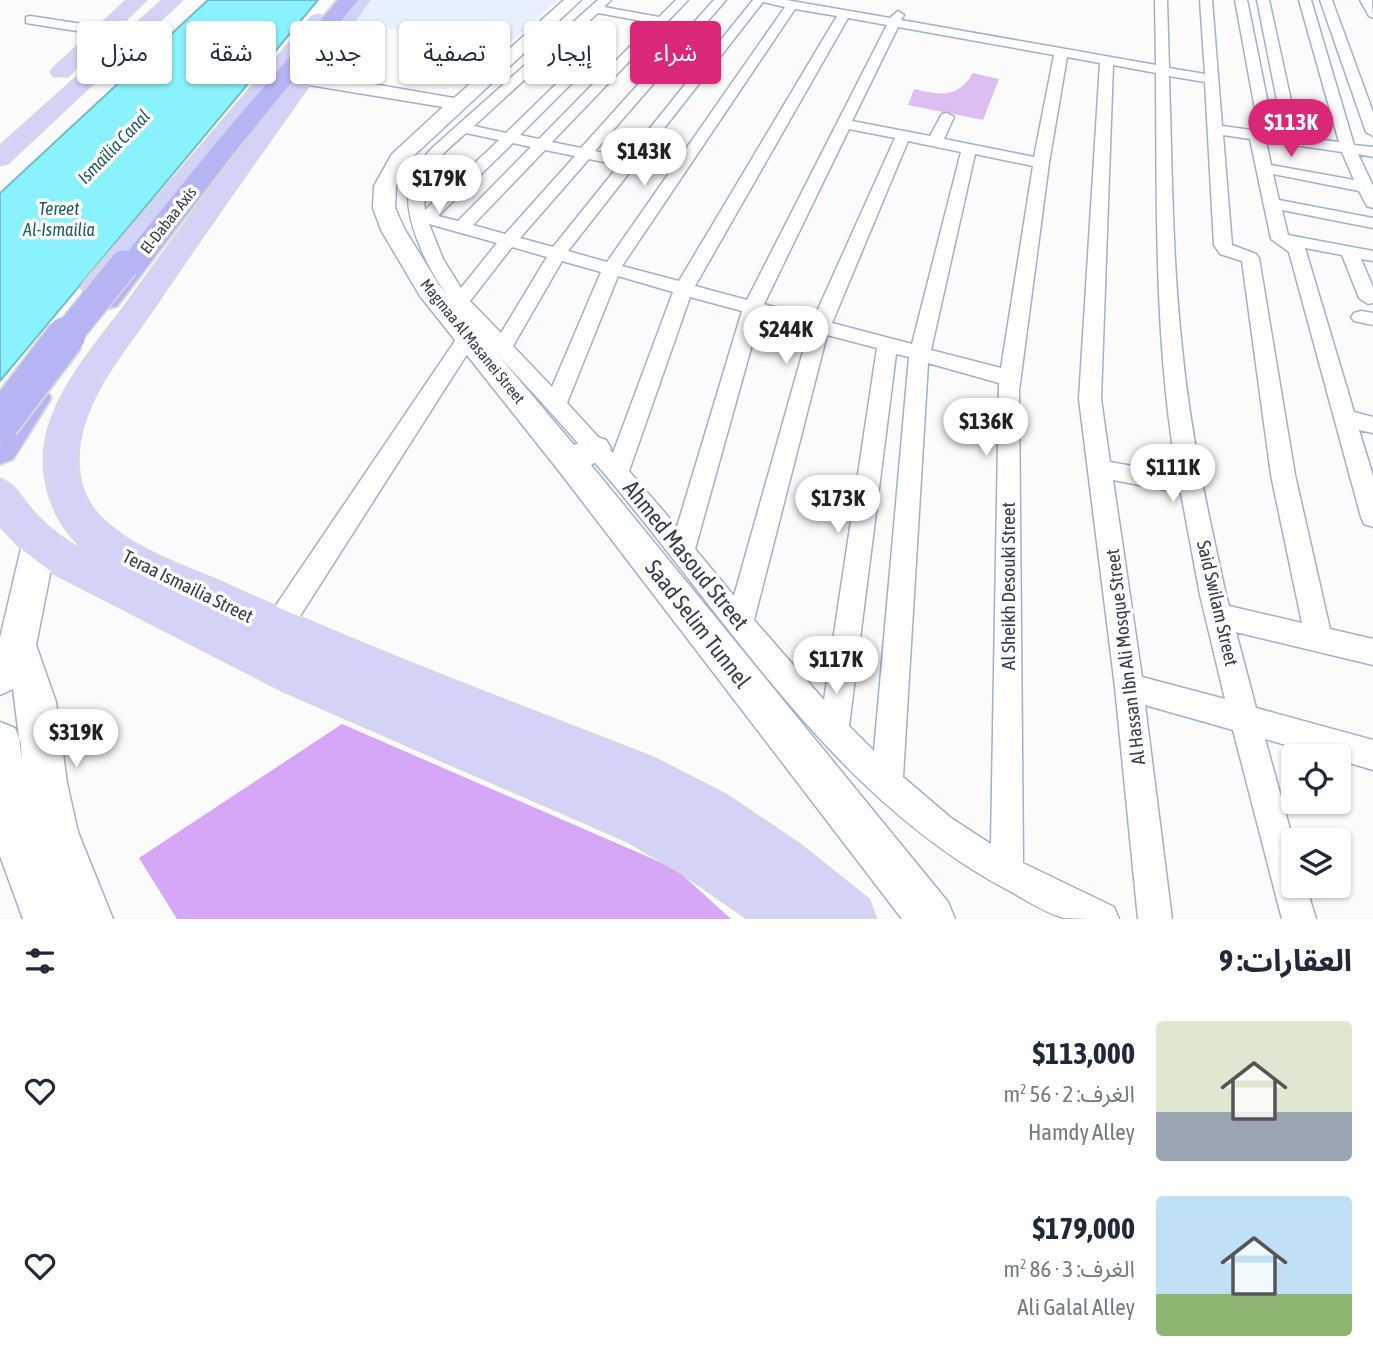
<!DOCTYPE html>
<html lang="ar">
<head>
<meta charset="utf-8">
<style>
	:root { --surface:#fff; --page:#f6f6f7; --text:#1f2937; --muted:#747a83; --accent:#db2777 }
	body { margin:0; font-family:"Asap Condensed","Noto Sans Arabic",sans-serif; background:var(--page); color:var(--text); direction:rtl; height:100vh; display:flex; flex-direction:column; font-size:26px; white-space:nowrap }
	* { box-sizing:border-box; margin:0 }
	p { font-size:23px; color:var(--muted) }
	.icon { flex:none; width:38px; height:38px; fill:none; stroke:currentColor; stroke-width:2; stroke-linecap:round; stroke-linejoin:round }
	.map { position:relative; height:919px; overflow:hidden; direction:ltr }
	.details { display:flex; flex-direction:column; background:var(--surface); flex:1 }
	.details>* { flex:none }
	.top-card { position:absolute; left:21px; top:21px; width:700px; height:63px; direction:rtl; display:flex; gap:14px }
	.controls { position:absolute; left:1281px; top:744px; display:grid; gap:14px }
	.controls a { display:grid; place-items:center; width:70px; height:70px; border-radius:7px; background:var(--surface); box-shadow:0 2px 5px #0004; font-size:35px }
	.price { position:absolute; translate:-50% -60px; padding:0 16px; border-radius:24px; background:#fff; color:#222; font-size:23px; line-height:46px; filter:drop-shadow(0 2px 4px #0008) }
	.price::after { content:''; position:absolute; left:50%; top:42px; width:21px; height:16px; margin-left:-10px; background:inherit; clip-path:polygon(0 0,100% 0,50% 100%) }
	.price.current { background:var(--accent); color:#fff }
	ul { padding:0; list-style:none }
	li { display:flex; align-items:center; gap:21px; height:175px; padding:0 21px }
	li span { display:grid; place-items:center; flex:none; width:196px; height:140px; border-radius:7px; color:#555 }
	li>.icon { margin-inline-start:auto }
	span .icon { width:84px; height:84px; fill:#fffc; stroke-width:1 }
	li b { font-size:30px }
	h2 { display:flex; justify-content:space-between; align-items:center; height:84px; padding:0 21px; font-size:30px }
	.chip { padding:0 24px; border-radius:7px; background:var(--surface); box-shadow:0 2px 5px #0004; font-size:24px; line-height:63px }
	.chip.current { background:var(--accent); color:#fff }
	.map>svg:first-child { display:block }
</style>
</head>
<body>
<div class="map">
<svg width="1373" height="919" viewBox="0 0 1373 919">
	<rect width="100%" height="100%" fill="#fbfbfb"/>
	<polygon fill="#e7f1fe" points="364,0 558,0 507,45 347,23"/>
	<path fill="#dcbef2" d="M973,73L999,79L983,120L908,105L914,89C942,95 957,99 973,73Z"/>
	<polygon fill="#d6a6f7" points="342,724 676,869 731,919 177,919 139,858"/>
	<polygon fill="#8af2fc" stroke="#71bcc6" stroke-width="2" points="208,0 318,0 0,381 0,193"/>
	<g fill="none" stroke-linecap="round" stroke-linejoin="round">
		<defs>
			<g id="street">
				<path d="M598,0H611L604,7L659,17L676,0H688L552,142L581,148L714,0H726L595,151L626,158L753,0H786L890,18L898,11L904,15L901,20L1156,65L1155,0H1167L1169,68L1205,74L1200,0H1212L1222,126L1259,131L1235,0H1247L1274,133L1284,135L1257,0H1269L1299,137L1339,142L1299,0H1311L1354,145L1373,147V157L1358,154L1373,186V208L1367,206L1359,191L1273,174L1279,200L1373,218V228L1282,210L1288,235L1373,251V261L1361,259L1373,287V303L1368,304L1359,298L1342,255L1305,248L1354,412L1373,417V433L1359,430L1373,476V527L1364,524L1361,517L1289,252L1271,239L1250,139L1223,135L1232,245L1256,254L1259,258L1295,475L1330,629L1373,639V665L1236,632L1256,708L1373,740V770L1339,760V756H1324L1265,739L1293,840V886H1306L1316,919H1282L1233,730L1145,705L1172,919H1138L1115,687L1079,399L1100,63L1067,57L1049,163L1019,391L1023,863L1114,907L1119,919C1103,919 1079,919 1064,918C1043,912 1023,898 1004,888C832,795 727,618 603,472C573,437 542,402 510,368C474,329 436,291 417,239C403,201 404,178 432,148ZM763,2L785,7L607,262L568,251ZM795,9L837,16L679,281L622,266ZM598,13L653,23L539,139L520,135L599,56L591,49L564,44ZM848,18L887,25L747,300L695,286ZM898,27L1054,55L1034,157L944,139L954,117L947,113L942,114L930,136L852,121ZM557,50L585,56L506,133L474,126ZM1113,65L1156,73C1157,207 1154,341 1177,474L1110,462L1101,399ZM1169,76L1205,82L1214,245L1220,254L1242,261L1271,475L1302,623L1229,606L1226,595C1208,513 1190,432 1182,348C1172,257 1172,166 1169,76ZM849,129L895,138L814,318L764,304ZM466,133L499,140L425,210C420,170 438,158 466,133ZM908,141L961,152L912,344L832,323ZM1266,141L1342,152L1354,180L1271,165ZM513,143L531,147L458,221L438,216ZM545,150L575,156L505,234L473,225ZM975,154L1033,166L1001,368L931,350ZM589,159L619,165L553,247L520,238ZM429,224L497,243L461,288L443,259ZM512,247L547,257L501,333L470,301ZM562,261L601,272L552,387L513,346ZM618,276L673,292L613,453L567,403ZM690,297L742,311L677,527L629,471ZM760,316L809,330L734,596L695,549ZM827,335L877,348L824,700L754,620ZM896,354L909,357L874,751L849,726ZM928,363L999,383L991,844L951,818L903,777ZM1113,480L1181,493L1200,595L1225,699L1142,677Z"/>
				<polygon points="1320,0 1332,0 1373,112 1373,136 1366,132"/>
				<polygon points="1360,0 1372,0 1373,18 1369,16"/>
				<polygon points="30,16 102,27 108,31 102,35 26,23 26,17"/>
				<polygon points="1361,311 1373,313 1373,325 1354,321 1351,317 1354,313"/>
				<polygon points="468,330 475,332 478,337 286,638 276,641 266,638 263,629 266,620 461,332"/>
			</g>
			<g id="secondary">
				<polygon points="564,0 581,0 408,161 396,186 395,208 405,230 439,285 574,445 595,436 606,440 611,448 606,456 591,465 948,902 955,919 902,919 559,471 420,296 381,230 373,208 374,186 392,154 443,107 303,84 294,78 303,72 454,98"/>
				<polygon points="39,529 51,534 56,544 36,645 56,702 67,783 78,832 113,919 23,919 0,856 0,722 15,728 21,743 22,761 13,689 0,695 0,638 22,544 27,534"/>
			</g>
			<g id="primary">
				<polygon points="127,0 146,0 68,76 54,76 51,72 54,68"/>
				<polygon points="163,0 182,0 8,163 0,165 0,146"/>
				<path d="M351,0H369C298,102 224,203 155,306C126,349 86,393 79,445C76,472 81,498 101,518C136,552 187,567 230,586C370,650 513,703 656,759L726,795L799,844L869,900L876,919H748L685,875L629,842L283,691L53,573L24,551L0,526V479C17,485 22,501 35,514C50,530 69,544 89,553C52,524 36,476 48,430C62,380 103,337 133,295C204,196 278,98 351,0Z"/>
				<polygon points="318,15 324,17 327,21 324,25 105,293 95,296 85,293 81,287 85,281 312,17"/>
			</g>
			<g id="highway">
				<polygon points="338,0 358,0 233,154 117,306 106,309 95,306 90,299 95,292 215,144"/>
				<path d="M33,385L46,389L51,398L13,459L0,464C0,433 0,396 33,385Z"/>
			</g>
		</defs>
		<use href="#street" stroke="#9fb1cb" stroke-width="3"/>
		<use href="#secondary" stroke="#9fb1cb" stroke-width="3"/>
		<use href="#primary" stroke="#d7d8da" stroke-width="3"/>
		<use href="#highway" stroke="#d7d8da" stroke-width="4"/>
		<use href="#street" fill="#fff" fill-rule="evenodd"/>
		<use href="#secondary" fill="#fff" fill-rule="evenodd"/>
		<use href="#primary" fill="#d3d3f8" fill-rule="evenodd"/>
		<use href="#highway" fill="#b5b5f3" fill-rule="evenodd"/>
		<defs>
			<polyline id="highway-bridge-far1" points="65,338 124,265"/>
			<polyline id="highway-bridge" points="0,423 66,336"/>
		</defs>
		<use href="#highway-bridge-far1" stroke="#d7d8da" stroke-width="32" stroke-linecap="butt"/>
		<use href="#highway-bridge" stroke="#d7d8da" stroke-width="42" stroke-linecap="butt"/>
		<use href="#highway-bridge-far1" stroke="#b5b5f3" stroke-width="29"/>
		<use href="#highway-bridge" stroke="#b5b5f3" stroke-width="38"/>
	</g>
	<g text-anchor="middle" stroke-width="7" stroke-linejoin="round" paint-order="stroke">
		<g font-size="16" fill="#363d48" stroke="#fff">
			<text transform="translate(168 220) rotate(-52)" y="6">El-Dabaa Axis</text>
			<text transform="translate(473 341) rotate(51)" y="6">Magmaa Al Masanei Street</text>
		</g>
		<g font-size="18" font-style="italic" fill="#1e5a5f" stroke="#fff">
			<text transform="translate(114 147) rotate(-46)" y="6">Ismaïlia Canal</text>
			<text x="59" y="215">Tereet<tspan x="59" dy="21">Al-Ismailia</tspan></text>
		</g>
		<g font-size="19" fill="#363d48" stroke="#fff">
			<text transform="translate(188 586) rotate(26)" y="7">Teraa Ismailia Street</text>
			<text transform="translate(1008 586) rotate(-90)" y="7">Al Sheikh Desouki Street</text>
			<text transform="translate(1218 603) rotate(77)" y="7">Said Swilam Street</text>
			<text transform="translate(1125 657) rotate(-97)" y="7">Al Hassan Ibn Ali Mosque Street</text>
		</g>
		<g font-size="23" fill="#363d48" stroke="#fff">
			<text transform="translate(686 555) rotate(51)" y="8">Ahmed Masoud Street</text>
			<text transform="translate(698 624) rotate(52)" y="8">Saad Selim Tunnel</text>
		</g>
	</g>
</svg>
<div class="controls">
<a><svg class="icon" aria-label="locate" viewBox="0 0 24 24"><circle cx="12" cy="12" r="6"/><path d="M12 2v4M12 18v4M2 12h4M18 12h4"/></svg></a>
<a><svg class="icon" aria-label="layers" viewBox="0 0 24 24"><path d="M12 4l9 5-9 5-9-5zM3 14l9 5 9-5"/></svg></a>
</div>
<b class="price current" style="left:1291px;top:159px">$113K</b>
<b class="price" style="left:644px;top:188px">$143K</b>
<b class="price" style="left:439px;top:215px">$179K</b>
<b class="price" style="left:786px;top:366px">$244K</b>
<b class="price" style="left:986px;top:458px">$136K</b>
<b class="price" style="left:1173px;top:504px">$111K</b>
<b class="price" style="left:838px;top:535px">$173K</b>
<b class="price" style="left:836px;top:696px">$117K</b>
<b class="price" style="left:76px;top:769px">$319K</b>
<div class="top-card">
<a class="chip current">شراء</a>
<a class="chip">إيجار</a>
<a class="chip">تصفية</a>
<a class="chip">جديد</a>
<a class="chip">شقة</a>
<a class="chip">منزل</a>
</div>
</div>
<section class="details">
<h2>العقارات: 9<svg class="icon" aria-label="filters" viewBox="0 0 24 24"><path d="M4 7h16M4 17h16"/><circle cx="9" cy="7" r="2"/><circle cx="15" cy="17" r="2"/></svg></h2>
<ul>
<li><span style="background:linear-gradient(#dfe7d0 65%,#9aa5b1 0)"><svg class="icon" aria-label="home" viewBox="0 0 24 24"><path d="M3 11l9-7 9 7M6 9v11h12V9"/></svg></span><div><b>$113,000</b><p>الغرف: 2 · 56 m²</p><p>Hamdy Alley</p></div><svg class="icon" aria-label="heart" viewBox="0 0 24 24"><path d="M12 20l-8-8c-3-5 5-10 8-4 3-6 11-1 8 4z"/></svg></li>
<li><span style="background:linear-gradient(#bfe0f5 70%,#8fb573 0)"><svg class="icon" aria-label="home" viewBox="0 0 24 24"><path d="M3 11l9-7 9 7M6 9v11h12V9"/></svg></span><div><b>$179,000</b><p>الغرف: 3 · 86 m²</p><p>Ali Galal Alley</p></div><svg class="icon" aria-label="heart" viewBox="0 0 24 24"><path d="M12 20l-8-8c-3-5 5-10 8-4 3-6 11-1 8 4z"/></svg></li>
</ul>
</section>
</body>
</html>
